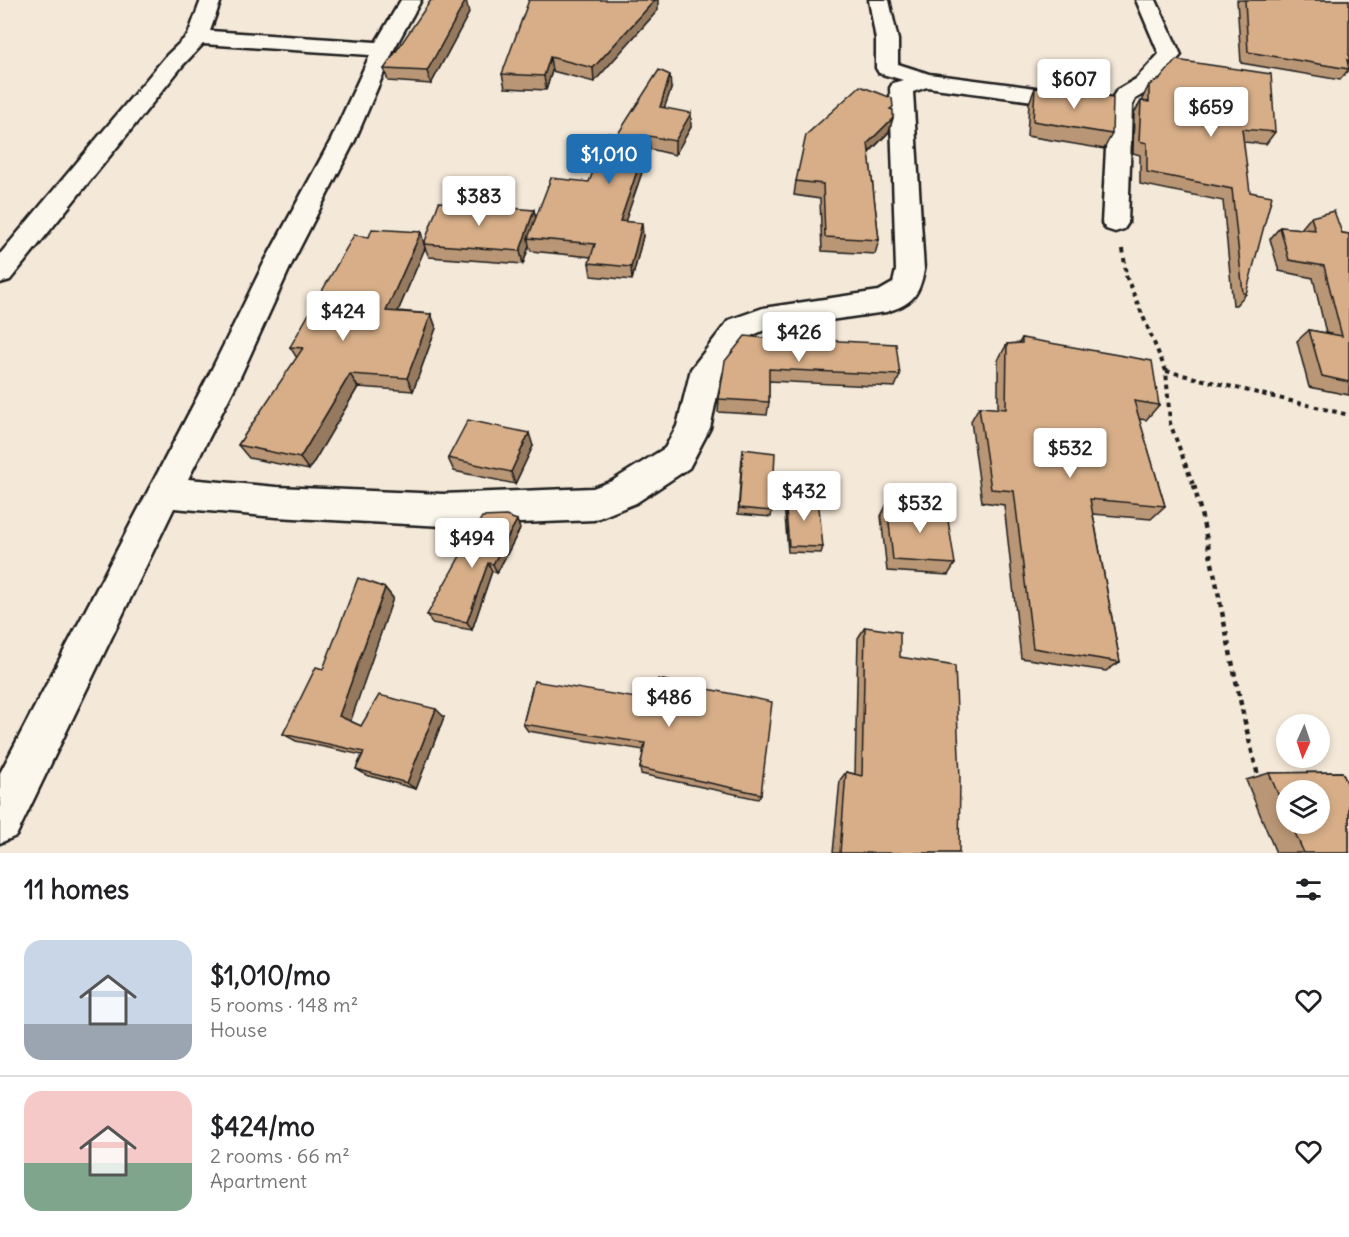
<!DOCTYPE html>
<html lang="en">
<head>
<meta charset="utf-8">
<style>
	:root { --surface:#fff; --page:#f6f6f6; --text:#202124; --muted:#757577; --line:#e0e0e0; --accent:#1f6fb2 }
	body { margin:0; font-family:Delius,sans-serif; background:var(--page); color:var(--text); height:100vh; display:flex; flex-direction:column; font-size:22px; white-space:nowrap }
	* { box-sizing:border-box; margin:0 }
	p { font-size:20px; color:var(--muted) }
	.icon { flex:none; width:33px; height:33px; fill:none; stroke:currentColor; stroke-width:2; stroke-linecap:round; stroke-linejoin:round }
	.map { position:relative; height:853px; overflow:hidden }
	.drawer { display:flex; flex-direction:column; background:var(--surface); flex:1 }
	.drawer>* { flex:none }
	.needle { width:39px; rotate:183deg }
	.tools { position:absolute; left:1276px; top:714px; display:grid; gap:12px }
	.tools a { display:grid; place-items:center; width:54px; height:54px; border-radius:50%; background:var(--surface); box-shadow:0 3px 9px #0003; font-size:30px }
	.price { position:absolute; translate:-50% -51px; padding:0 14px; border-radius:6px; background:#fff; color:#222; font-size:20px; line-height:39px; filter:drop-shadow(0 2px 3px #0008) }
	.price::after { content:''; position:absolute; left:50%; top:36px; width:18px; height:14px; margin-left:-9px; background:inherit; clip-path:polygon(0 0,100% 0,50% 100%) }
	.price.current { background:var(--accent); color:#fff }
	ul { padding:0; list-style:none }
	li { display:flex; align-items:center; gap:18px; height:150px; padding:0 24px }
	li+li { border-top:2px solid var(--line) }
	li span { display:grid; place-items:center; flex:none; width:168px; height:120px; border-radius:18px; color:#555 }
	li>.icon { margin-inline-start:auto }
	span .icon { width:72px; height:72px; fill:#fffc; stroke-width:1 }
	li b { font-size:26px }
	h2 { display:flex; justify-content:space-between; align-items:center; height:72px; padding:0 24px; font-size:26px }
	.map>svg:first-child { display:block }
</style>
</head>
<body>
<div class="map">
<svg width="1349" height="853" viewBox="0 0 1349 853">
	<rect width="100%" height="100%" fill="#f4e8d8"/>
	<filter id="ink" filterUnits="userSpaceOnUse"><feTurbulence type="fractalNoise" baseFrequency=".0167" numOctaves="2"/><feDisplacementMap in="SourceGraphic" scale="12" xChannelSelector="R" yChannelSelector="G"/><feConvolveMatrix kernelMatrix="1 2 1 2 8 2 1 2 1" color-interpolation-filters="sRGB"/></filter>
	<g filter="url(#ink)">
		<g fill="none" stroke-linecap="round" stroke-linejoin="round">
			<defs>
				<path id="street" d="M201,0H221L210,31L376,42L401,0H421L394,49L355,140L292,263L241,375L188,479L276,487L443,494L593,488L612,481L665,448L677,426L691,369L729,320L763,308L879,291L893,283L896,270L890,88L893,83L903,80L879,73L876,68V40L869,0H889L898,40V64L929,74L1112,98L1117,90L1136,79L1159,54L1136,0H1156L1181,55L1152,89L1135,99L1132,106L1128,223L1124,229L1115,232L1106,229L1102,223L1108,111L927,87L913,92L924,270C919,296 912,304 886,312L767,329L751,336L722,373L710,428L689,468L636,503L594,520L443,526L276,517L174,508L16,836L0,843V773L210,373L264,263L331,140L370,55L203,44L183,65L10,280L0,283V254L167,55L188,35Z"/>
			</defs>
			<use href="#street" stroke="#1c1c1c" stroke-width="5"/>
			<g stroke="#1c1c1c" stroke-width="4" stroke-dasharray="4.5 4.5" stroke-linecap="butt">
				<polyline points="1123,249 1126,276 1166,371 1170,423 1194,487"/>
				<polyline points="1166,371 1349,415"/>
			</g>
			<path stroke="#1c1c1c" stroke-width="4.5" stroke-dasharray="5 5" stroke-linecap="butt" d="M1194,485C1219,583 1233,682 1259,779"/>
			<use href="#street" fill="#fbf7ec" fill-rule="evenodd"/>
		</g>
		<g fill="#b99675" stroke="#1c1c1c" stroke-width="1.5" fill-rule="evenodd">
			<polygon points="1237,0 1349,0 1349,63 1348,64 1349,69 1340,80 1241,63"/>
			<polygon points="658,10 594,82 552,71 546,90 505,88 502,74"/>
			<polygon points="469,13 431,84 388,81 384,69"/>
			<polygon points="1149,85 1275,132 1266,144 1243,142 1246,294 1236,305 1233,305 1223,201 1140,184 1140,155 1133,153 1134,113 1141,101 1143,101 1143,97"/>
			<polygon points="1035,88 1112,134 1104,149 1027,136 1029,103"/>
			<polygon points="671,89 664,108 691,127 675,155 650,149 625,221 643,236 632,280 591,276 589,263 591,257 531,251 529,246 523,264 429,257 425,248 398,311 431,314 436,328 413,391 358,387 309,470 249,458 238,445 297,358 290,347 424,243 536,218 589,182 618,134"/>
			<polygon points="892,110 889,132 869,153 879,240 875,254 822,251 820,199 794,195 796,181"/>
			<polygon points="1311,217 1342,233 1349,234 1349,395 1309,387 1297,341 1309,330 1326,333 1313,278 1279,271 1270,239 1280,227 1301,229"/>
			<polygon points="1022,338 1159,405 1146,420 1139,419 1165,506 1151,519 1093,514 1120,662 1106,671 1021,658 1004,505 982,502 971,421 979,407 998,409 998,360 1007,344 1019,343"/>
			<polygon points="802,339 900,375 895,387 769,381 769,402 767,415 718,412 719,399 802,342"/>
			<polygon points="533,446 515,484 454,471 448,458"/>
			<polygon points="742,456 772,511 771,517 738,514"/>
			<polygon points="785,498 823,547 821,553 788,552 784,504"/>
			<polygon points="887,504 955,564 948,575 887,571 881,516"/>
			<polygon points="520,529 497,573 492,571 472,630 432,623 427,615"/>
			<polygon points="385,588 393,598 350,721 361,726 444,717 416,789 366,775 356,769 362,755 296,741 283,734 323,669"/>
			<polygon points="865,627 900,657 959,853 833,853 840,780 846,772 855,774 858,638"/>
			<polygon points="534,681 761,794 758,799 641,774 640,768 644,750 528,731 523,724"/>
			<path d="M1342,772L1349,787V853H1276L1246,780L1269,773ZM1287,790H1320V824H1287Z"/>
		</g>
		<g fill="#967a5f" stroke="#1c1c1c" stroke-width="1.5">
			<polygon points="466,0 469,13 431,84 427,71"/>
			<polygon points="655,0 658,0 658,10 594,82 593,68"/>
			<polygon points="550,57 552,71 546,90 544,76"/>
			<polygon points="670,75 671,89 660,120 660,107"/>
			<polygon points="691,113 691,127 675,155 675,141"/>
			<polygon points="893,118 889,132 864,157 868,143"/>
			<polygon points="649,136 650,149 621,234 620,221"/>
			<polygon points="534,210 537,223 528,238 529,246 523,264 520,251"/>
			<polygon points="642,223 643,236 632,280 631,267"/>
			<polygon points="421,232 425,248 392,325 386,311"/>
			<polygon points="431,314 436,328 413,391 407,378"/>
			<polygon points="350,374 358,387 309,470 300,458"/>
			<polygon points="529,433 533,446 515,484 511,472"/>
			<polygon points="517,520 520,529 497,573 493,564"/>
			<polygon points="488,563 492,571 472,630 467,622"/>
			<polygon points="385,588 393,598 350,723 339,716"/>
			<polygon points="436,709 444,717 416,789 407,783"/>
		</g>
		<g fill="#d7ae88" stroke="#1c1c1c" stroke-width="1.5">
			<polygon points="431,0 466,0 427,71 384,69"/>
			<polygon points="529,0 655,0 593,68 550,57 544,76 502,74"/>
			<polygon points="1245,0 1349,0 1349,61 1347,60 1349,69 1248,52"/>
			<polygon points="1176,60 1271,74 1275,132 1242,129 1250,192 1272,196 1246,294 1243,293 1232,189 1147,172 1147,143 1139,141 1141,101 1149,102 1149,85 1160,79"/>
			<polygon points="659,70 670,75 660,107 691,113 675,141 649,136 620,221 642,223 631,267 589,263 595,244 528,238 551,178 589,182 608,133 618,134"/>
			<polygon points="860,86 892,98 893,107 890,109 893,110 893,118 868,143 879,240 825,237 823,184 796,181 806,135"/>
			<polygon points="1035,88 1113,98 1112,134 1033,121"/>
			<polygon points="439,202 534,210 520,251 424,244"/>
			<polygon points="1334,211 1342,233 1349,234 1349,382 1322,376 1309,330 1342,336 1324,266 1289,260 1280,227 1315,230 1311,217"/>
			<polygon points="372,229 421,232 386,311 431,314 407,378 350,374 300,458 238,445 303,348 290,347 354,235 369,237"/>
			<polygon points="745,336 803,342 802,339 896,344 900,375 769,369 769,402 719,399 725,361"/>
			<polygon points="1022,338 1152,361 1159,405 1134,401 1165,506 1090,499 1120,662 1033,648 1014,491 991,489 979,407 1006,409 1007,344 1022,343"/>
			<polygon points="468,420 529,433 511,472 448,458"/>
			<polygon points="743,449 775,453 772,511 739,508"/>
			<polygon points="785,498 818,498 823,547 789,546"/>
			<polygon points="887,504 946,508 955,564 893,560"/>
			<polygon points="506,516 517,520 493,564 488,563 467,622 427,615 482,517"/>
			<polygon points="358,578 385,588 339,716 361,726 379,695 436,709 407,783 356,769 364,752 283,734 316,667 323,669"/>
			<polygon points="865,627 900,632 900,657 955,666 960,778 959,853 840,853 846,772 862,776"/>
			<polygon points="658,679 772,702 761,794 640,768 645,743 523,724 534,681 654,701"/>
			<polygon points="1342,772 1349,787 1349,853 1304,853 1291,824 1320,824 1320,790 1287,790 1287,815 1269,773"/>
		</g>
	</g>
</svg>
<div class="tools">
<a><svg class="needle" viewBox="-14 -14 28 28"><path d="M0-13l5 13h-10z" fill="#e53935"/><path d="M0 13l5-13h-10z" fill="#757577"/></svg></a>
<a><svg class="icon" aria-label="layers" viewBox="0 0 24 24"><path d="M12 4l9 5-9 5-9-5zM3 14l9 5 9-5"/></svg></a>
</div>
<b class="price" style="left:1074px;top:110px">$607</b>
<b class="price" style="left:1211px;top:138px">$659</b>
<b class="price current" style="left:609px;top:185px">$1,010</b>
<b class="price" style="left:479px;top:227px">$383</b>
<b class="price" style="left:343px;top:342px">$424</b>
<b class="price" style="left:799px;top:363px">$426</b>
<b class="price" style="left:1070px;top:479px">$532</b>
<b class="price" style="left:804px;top:522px">$432</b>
<b class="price" style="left:920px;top:534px">$532</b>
<b class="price" style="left:472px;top:569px">$494</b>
<b class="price" style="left:669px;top:728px">$486</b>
</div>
<section class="drawer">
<h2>11 homes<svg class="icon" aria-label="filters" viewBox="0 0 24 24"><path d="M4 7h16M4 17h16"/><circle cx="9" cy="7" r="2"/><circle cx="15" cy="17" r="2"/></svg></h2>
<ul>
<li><span style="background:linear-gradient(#c9d6e8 70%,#9aa5b1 0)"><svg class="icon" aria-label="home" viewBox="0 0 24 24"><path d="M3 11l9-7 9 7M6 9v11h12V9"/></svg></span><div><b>$1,010/mo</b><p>5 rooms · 148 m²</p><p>House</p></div><svg class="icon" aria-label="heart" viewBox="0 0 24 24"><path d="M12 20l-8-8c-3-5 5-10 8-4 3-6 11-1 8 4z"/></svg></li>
<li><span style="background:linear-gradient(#f6c9c9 60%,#7fa58c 0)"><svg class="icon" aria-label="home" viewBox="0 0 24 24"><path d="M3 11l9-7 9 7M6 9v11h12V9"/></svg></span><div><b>$424/mo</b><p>2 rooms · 66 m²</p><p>Apartment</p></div><svg class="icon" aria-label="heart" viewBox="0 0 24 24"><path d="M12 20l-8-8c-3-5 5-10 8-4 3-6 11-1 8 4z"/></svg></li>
</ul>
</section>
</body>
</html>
